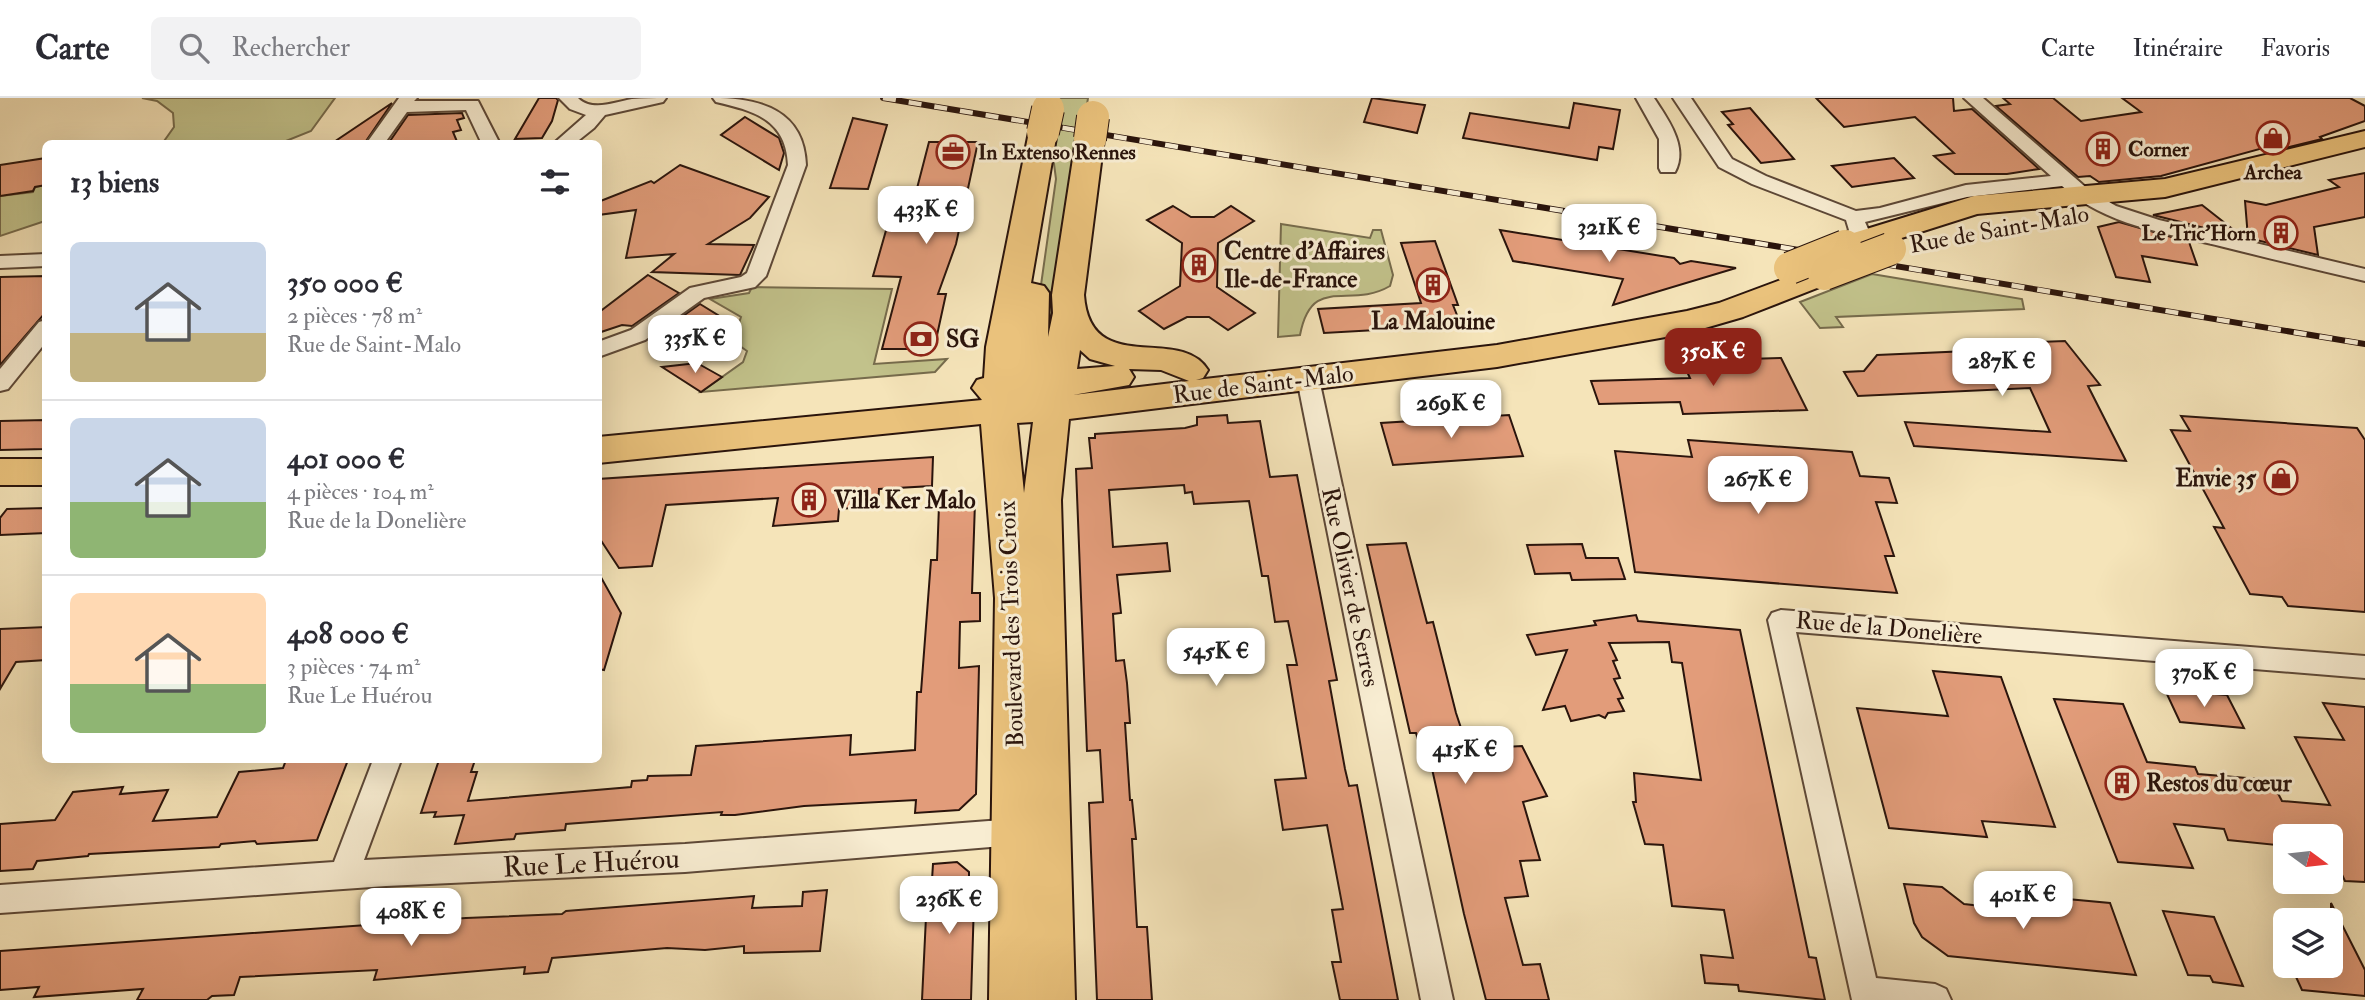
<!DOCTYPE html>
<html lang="fr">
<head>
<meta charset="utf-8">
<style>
	:root { --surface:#fff; --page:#f2f2f3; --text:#2b2b33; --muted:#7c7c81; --line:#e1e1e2; --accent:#8f2418 }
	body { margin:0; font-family:"IM FELL Double Pica",serif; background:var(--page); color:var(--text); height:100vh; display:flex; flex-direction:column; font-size:26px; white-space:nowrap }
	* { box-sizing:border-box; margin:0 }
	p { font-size:23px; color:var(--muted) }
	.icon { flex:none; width:38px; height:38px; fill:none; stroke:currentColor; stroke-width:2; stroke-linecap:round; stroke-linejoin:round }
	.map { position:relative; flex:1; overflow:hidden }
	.panel { position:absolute; left:42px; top:42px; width:560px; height:623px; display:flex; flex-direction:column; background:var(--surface); border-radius:10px; box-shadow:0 7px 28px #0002 }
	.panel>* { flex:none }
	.needle { width:46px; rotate:105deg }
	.controls { position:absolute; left:2273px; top:726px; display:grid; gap:14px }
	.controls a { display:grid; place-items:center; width:70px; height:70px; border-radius:10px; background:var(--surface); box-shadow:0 7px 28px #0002; font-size:35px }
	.price { position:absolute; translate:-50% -60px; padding:0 16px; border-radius:14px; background:#fff; color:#222; font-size:23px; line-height:46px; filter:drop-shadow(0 2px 4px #0008) }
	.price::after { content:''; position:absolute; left:50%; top:42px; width:21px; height:16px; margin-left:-10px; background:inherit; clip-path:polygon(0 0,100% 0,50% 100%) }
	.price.active { background:var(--accent); color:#fff }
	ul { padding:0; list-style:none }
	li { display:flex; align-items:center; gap:21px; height:175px; padding:0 28px }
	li+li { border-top:2px solid var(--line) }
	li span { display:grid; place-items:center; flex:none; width:196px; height:140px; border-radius:10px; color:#555 }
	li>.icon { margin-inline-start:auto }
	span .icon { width:84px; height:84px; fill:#fffc; stroke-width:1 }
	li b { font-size:30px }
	h2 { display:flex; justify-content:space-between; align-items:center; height:84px; padding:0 28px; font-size:30px }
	header { display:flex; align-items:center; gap:42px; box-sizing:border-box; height:98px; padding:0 35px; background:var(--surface); border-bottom:2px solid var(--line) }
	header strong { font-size:33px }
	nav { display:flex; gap:38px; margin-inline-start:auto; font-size:24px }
	.search { width:490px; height:63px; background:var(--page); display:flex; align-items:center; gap:18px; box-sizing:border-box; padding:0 24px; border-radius:10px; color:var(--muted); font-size:26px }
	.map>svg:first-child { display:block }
</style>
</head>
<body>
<header>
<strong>Carte</strong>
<div class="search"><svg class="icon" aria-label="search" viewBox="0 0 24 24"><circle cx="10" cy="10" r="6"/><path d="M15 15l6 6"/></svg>Rechercher</div>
<nav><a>Carte</a><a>Itinéraire</a><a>Favoris</a></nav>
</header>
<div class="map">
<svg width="2365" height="902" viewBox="0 0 2365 902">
	<rect width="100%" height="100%" fill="#f5e4b9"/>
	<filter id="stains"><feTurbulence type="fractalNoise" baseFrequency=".00286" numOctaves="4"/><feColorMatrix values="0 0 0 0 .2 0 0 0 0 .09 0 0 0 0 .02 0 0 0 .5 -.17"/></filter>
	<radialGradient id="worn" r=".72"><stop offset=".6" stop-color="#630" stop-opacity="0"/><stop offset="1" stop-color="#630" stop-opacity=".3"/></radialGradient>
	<g fill="#c2c28b" stroke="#766b4c" stroke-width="2">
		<polygon points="142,0 335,0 311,33 281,45 162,46 174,29 173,15 157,3"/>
		<polygon points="1059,0 1088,0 1049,255 1040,194 1056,81 1051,43"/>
		<polygon points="45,87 45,123 0,138 0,95 1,98 33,94 35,89"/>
		<path d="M1281,126L1370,140L1373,132H1381L1393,177L1390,188C1349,212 1312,175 1300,237L1278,239Z"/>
		<polygon points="1872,176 2022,201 2024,211 1836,219 1843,229 1820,230 1800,204"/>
		<polygon points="752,189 892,191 874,266 947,261 935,274 701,294 743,264 747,253 733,243 741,219 710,201 749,195"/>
	</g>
	<g fill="#e29c7a" stroke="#2a140c" stroke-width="2">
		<polygon points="539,0 556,0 558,2 552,23 542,40 515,41"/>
		<polygon points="1372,0 1425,7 1417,35 1364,24"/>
		<polygon points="1816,0 1953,0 1954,13 1972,11 2039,71 2007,76 1955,76 1934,58 1954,55 1915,19 1844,29"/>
		<polygon points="2003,0 2053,0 2081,23 2141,14 2122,0 2350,0 2365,8 2365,23 2320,39 2322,41 2268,54 2263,50 2161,78 2099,84 2090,78 2078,79 1996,8 2010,6"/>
		<polygon points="392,5 364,46 331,46"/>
		<polygon points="1574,5 1620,12 1613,51 1599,49 1597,62 1463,40 1470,15 1569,30"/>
		<polygon points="1750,10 1794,61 1761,65 1728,27 1733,26 1722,14"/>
		<polygon points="462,15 464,20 457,22 461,32 453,34 458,46 388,46 408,17"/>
		<polygon points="745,19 779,40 784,55 779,72 721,37"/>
		<polygon points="853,20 887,27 868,91 830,90"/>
		<polygon points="929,44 978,44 956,146 938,196 946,196 934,251 882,251 901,179 873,178 887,129 907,129"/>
		<polygon points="46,60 46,87 35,89 33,93 0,98 0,67"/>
		<polygon points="1894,60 1914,80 1852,89 1832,68"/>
		<polygon points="680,67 769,99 750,120 708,146 754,147 740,177 652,174 674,156 626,160 636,112 598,117 598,104 651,83 654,85"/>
		<polygon points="2365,75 2365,119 2314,129 2318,157 2248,140 2245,103 2266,107 2339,89 2329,82"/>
		<polygon points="2202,107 2244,140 2153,117"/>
		<polygon points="1173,108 1191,119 1214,119 1231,108 1254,123 1218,145 1217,189 1255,215 1228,232 1209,219 1187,219 1164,231 1139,213 1180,188 1182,145 1147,122"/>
		<polygon points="2119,124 2189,144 2197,167 2142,158 2150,184 2116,179 2098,129"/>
		<polygon points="1500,132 1674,160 1680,166 1691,163 1736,170 1613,207 1623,181 1513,163"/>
		<polygon points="1435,143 1458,207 1453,207 1459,222 1428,224 1429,229 1324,235 1318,211 1421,205 1401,145"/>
		<polygon points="648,177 679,195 632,228 622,227 598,235 598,215"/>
		<polygon points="46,178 46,214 0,267 0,179"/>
		<polygon points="700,206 721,219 714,223 717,225 711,231 676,255 652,240"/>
		<polygon points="2065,243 2100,287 2088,288 2126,363 1914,348 1905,324 2050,334 2030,290 1858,298 1844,274 1864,273 1877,257 2014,251 2010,245"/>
		<polygon points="1781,260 1807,312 1683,316 1680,304 1599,306 1591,283 1690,280 1682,263"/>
		<polygon points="697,265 722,279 701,294 662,269"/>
		<polygon points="1227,317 1228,325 1260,323 1270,379 1297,377 1337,582 1329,583 1345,671 1349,688 1357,687 1398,902 1340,902 1332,864 1341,864 1332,812 1343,811 1327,727 1283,732 1275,682 1306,680 1287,567 1297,567 1288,523 1275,524 1268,478 1262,478 1249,403 1194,406 1192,394 1185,395 1184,387 1109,392 1113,449 1167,445 1170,473 1117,477 1121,515 1113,516 1116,563 1124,562 1127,585 1130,625 1125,625 1130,702 1132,702 1136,741 1132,741 1137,829 1147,829 1152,902 1097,902 1089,705 1103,704 1100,652 1087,653 1076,371 1092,370 1089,340 1095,340 1095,336 1185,330 1197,327 1197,319"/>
		<polygon points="1509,317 1523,358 1393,367 1381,325"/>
		<polygon points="2181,318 2357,330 2365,342 2365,514 2288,508 2282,499 2250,496 2214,429 2224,430 2171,332 2190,333"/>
		<polygon points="46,322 46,351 0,352 0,323"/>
		<polygon points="1688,342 1852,354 1860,378 1889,380 1897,405 1876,404 1894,458 1885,458 1897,495 1635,474 1615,353 1692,359"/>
		<polygon points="933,359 932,388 879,391 878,408 839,411 838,423 773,428 778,400 666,407 652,468 619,470 598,438 598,381"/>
		<polygon points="975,404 972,495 980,495 980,523 960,524 959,570 979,568 976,696 959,712 915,715 916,702 804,708 735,717 721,717 722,714 566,726 565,732 516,736 514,741 455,746 464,717 434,719 436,714 421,715 439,662 475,662 471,674 477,674 468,703 631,689 632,683 647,682 648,678 691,677 696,648 851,637 850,657 915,652 917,594 921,594 931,462 937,462 939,407"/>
		<polygon points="46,410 46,435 0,437 0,420 7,411"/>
		<polygon points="1406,445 1427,525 1433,524 1456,615 1461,630 1464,630 1468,651 1522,648 1547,698 1523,704 1540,762 1520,763 1528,798 1505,800 1523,867 1540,866 1549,902 1486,902 1464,816 1427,648 1420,649 1416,635 1410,635 1367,447"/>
		<polygon points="1582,446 1586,460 1618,460 1625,481 1572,482 1570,475 1535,476 1527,447"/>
		<polygon points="598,474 621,515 604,572 598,571"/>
		<polygon points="1636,517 1638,523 1740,532 1809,859 1816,860 1825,902 1739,893 1738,887 1705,885 1701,857 1733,860 1724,812 1672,808 1663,747 1645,746 1633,704 1636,704 1634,675 1701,682 1682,565 1672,564 1669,544 1609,545 1617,562 1613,563 1620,580 1614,581 1623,600 1618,601 1624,613 1608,615 1605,620 1599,617 1571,623 1565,608 1543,612 1567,552 1536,557 1527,537 1596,527 1594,523"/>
		<polygon points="46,529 46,562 16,564 0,591 0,531"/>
		<polygon points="1933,573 2001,579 2055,729 1982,723 1987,739 1889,730 1857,610 1948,618"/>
		<polygon points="2165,592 2227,597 2244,630 2180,624"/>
		<polygon points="2054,601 2123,606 2147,664 2195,669 2198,676 2271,682 2282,703 2330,707 2295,639 2344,642 2323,605 2365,609 2365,784 2345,783 2331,754 2331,738 2286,738 2286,748 2228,742 2224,731 2174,726 2193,770 2118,764"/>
		<polygon points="286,662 348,662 317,742 257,746 255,743 221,746 219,749 89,756 88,758 37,763 33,771 0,773 0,726 55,722 73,694 123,689 120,696 168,692 153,723 217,719 239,674 283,670"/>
		<polygon points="957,764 969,774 969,805 974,804 971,902 922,902 927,798 931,798 933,766"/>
		<polygon points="1904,786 1942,789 1964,806 2017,812 2012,796 2110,805 2136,877 1948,858 1922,839 1914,825"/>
		<polygon points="827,792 820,853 744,855 744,848 705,852 667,850 552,860 548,874 524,876 525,869 374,882 377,872 240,879 234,897 212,898 207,902 137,902 143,891 34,899 39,889 0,892 0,853 466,820 562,816 566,813 754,798 752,810 802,808 803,794"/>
		<polygon points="2331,805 2365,872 2365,898 2302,892 2291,868 2331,868"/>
		<polygon points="2163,813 2214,819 2243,888 2213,884 2210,878 2188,877"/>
	</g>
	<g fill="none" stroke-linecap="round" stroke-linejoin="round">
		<defs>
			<g id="street">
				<polygon points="399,0 417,0 414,3 478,3 500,46 482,46 466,12 407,14 384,46 366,46"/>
				<path d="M559,0H578C592,14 615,4 632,1C643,0 655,0 666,0L663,4L605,17L594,30L574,46H553L586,17L570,11Z"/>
				<path d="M713,0C760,0 804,12 806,67L766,178L755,189L704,200L645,242L598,259V244L631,232L690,190L741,179L747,175L788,67C786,21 754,13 716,4Z"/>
				<path d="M1636,0H1654C1667,20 1689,49 1675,74H1661L1659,70V41Z"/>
				<path d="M1673,0H1691L1732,61L1766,78L1856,113L1880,110L1966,87L2051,78L1964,0H1983L2090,93L2116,108L2159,122L2365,171V183C2317,172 2268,160 2220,148C2165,135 2105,127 2062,88L1967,99L1865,124L1869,133L1852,152H1838L1835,148L1849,132L1846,122L1752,86L1719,69Z"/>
				<polygon points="46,156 46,168 0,170 0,158"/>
				<polygon points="46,222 46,244 8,291 0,293 0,271 39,224"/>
				<polygon points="1308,274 1316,276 1319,281 1453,902 1421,902 1297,281 1300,276"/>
				<polygon points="1781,512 2365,558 2365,580 1796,534 1876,880 1935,886 1946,891 1951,902 1852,902 1768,522 1772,515"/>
				<polygon points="373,662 401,662 364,762 685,746 1015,721 1025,725 1029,734 1025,743 1015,747 685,774 386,788 0,815 0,787 334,764"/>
			</g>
			<g id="primary">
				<path d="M1043,26L1053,28L1057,34L1031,185L1044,188L1049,195L1048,239L1053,215L1052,197L1076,41L1080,35L1090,33L1100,35L1104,41L1084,197C1090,281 1180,226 1208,272L1203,280L1196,282L1497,247L1687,213L1719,205L1824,166L1835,169L1840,176L1835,183L1743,219L1688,235L1497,269L1069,321L1061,402L1075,902H989L995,500L981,326L598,365V339L982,302L972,290L977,282L984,280L986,249L1029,34L1033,28ZM1080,252L1090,261L1115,268L1077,271ZM1129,271L1161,272L1189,283L1073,297L1129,287L1134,279ZM1033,324L1024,395L1017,325Z"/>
				<polygon points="2365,33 2365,49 2165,99 1977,116 1845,158 1834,155 1830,148 1834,141 1974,98 2165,81"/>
				<rect x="0" y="361" width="46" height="26"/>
			</g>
		</defs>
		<use href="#street" stroke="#5d4837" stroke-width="4"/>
		<use href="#primary" stroke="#2a140c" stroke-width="4"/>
		<use href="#street" fill="#f8edd2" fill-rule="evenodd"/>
		<use href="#primary" fill="#eac27c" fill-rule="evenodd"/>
		<defs>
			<polyline id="rail" points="883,0 2365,246"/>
		</defs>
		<use href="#rail" stroke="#2a140c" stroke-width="6"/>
		<use href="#rail" stroke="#f8edd2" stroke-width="4.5" stroke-dasharray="13" stroke-linecap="butt"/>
		<defs>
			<g id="primary-bridge">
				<polyline points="1043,34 1048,11"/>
				<polyline points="1090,41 1093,19"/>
				<polyline points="1790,170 1845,148"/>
				<polyline points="1824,176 1890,151"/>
			</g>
		</defs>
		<use href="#primary-bridge" stroke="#2a140c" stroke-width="34" stroke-linecap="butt"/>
		<use href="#primary-bridge" stroke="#eac27c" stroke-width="32"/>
	</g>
	<defs>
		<symbol id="shop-ring" viewBox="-11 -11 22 22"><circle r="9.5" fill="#f8edd2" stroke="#8f2418" stroke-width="1.5"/><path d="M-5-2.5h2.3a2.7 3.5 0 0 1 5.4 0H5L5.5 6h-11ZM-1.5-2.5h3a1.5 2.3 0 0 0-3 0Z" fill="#8f2418"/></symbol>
		<symbol id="building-ring" viewBox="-11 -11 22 22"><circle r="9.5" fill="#f8edd2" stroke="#8f2418" stroke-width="1.5"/><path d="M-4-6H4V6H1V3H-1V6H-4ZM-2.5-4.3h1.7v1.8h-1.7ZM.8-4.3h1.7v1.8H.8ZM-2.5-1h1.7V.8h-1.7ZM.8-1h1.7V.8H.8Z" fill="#8f2418"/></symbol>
		<symbol id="office-ring" viewBox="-11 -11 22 22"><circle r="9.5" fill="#f8edd2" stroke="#8f2418" stroke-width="1.5"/><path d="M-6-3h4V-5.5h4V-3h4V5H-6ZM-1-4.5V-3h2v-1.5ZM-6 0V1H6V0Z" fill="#8f2418"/></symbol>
		<symbol id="bank-ring" viewBox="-11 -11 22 22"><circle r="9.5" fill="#f8edd2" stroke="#8f2418" stroke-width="1.5"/><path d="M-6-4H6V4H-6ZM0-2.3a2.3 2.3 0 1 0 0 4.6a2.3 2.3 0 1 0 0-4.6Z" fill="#8f2418"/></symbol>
	</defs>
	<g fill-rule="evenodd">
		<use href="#shop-ring" x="2254" y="21" width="38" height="38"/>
		<use href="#building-ring" x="2084" y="32" width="38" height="38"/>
		<use href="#office-ring" x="934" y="35" width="38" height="38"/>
		<use href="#building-ring" x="2262" y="116" width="38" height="38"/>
		<use href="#building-ring" x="1180" y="148" width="38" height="38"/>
		<use href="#building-ring" x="1414" y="168" width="38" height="38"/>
		<use href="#bank-ring" x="902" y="222" width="38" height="38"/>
		<use href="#shop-ring" x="2262" y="361" width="38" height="38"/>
		<use href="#building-ring" x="790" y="383" width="38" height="38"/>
		<use href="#building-ring" x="2103" y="666" width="38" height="38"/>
	</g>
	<g text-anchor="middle" stroke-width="6" stroke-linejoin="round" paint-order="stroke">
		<g font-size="21" font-weight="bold" fill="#2a140c" stroke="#f8edd2" text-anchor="start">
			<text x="2128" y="58">Corner</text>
			<text x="978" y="61">In Extenso Rennes</text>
			<text x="2273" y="81" text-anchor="middle">Archea</text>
			<text x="2256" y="142" text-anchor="end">Le Tric'Horn</text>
		</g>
		<g font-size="24" fill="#2a140c" stroke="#f8edd2">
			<text transform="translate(1999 131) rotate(-10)" y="8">Rue de Saint-Malo</text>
			<text transform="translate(1263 286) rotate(-7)" y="8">Rue de Saint-Malo</text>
			<text transform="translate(1351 489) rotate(78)" y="8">Rue Olivier de Serres</text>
			<text transform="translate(1011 526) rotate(-92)" y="8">Boulevard des Trois Croix</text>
			<text transform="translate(1889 530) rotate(5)" y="8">Rue de la Donelière</text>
		</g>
		<g font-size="24" font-weight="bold" fill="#2a140c" stroke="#f8edd2" text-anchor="start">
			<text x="1224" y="161">Centre d'Affaires<tspan x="1224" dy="28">Ile-de-France</tspan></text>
			<text x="1433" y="231" text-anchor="middle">La Malouine</text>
			<text x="946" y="249">SG</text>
			<text x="2256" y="388" text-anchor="end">Envie 35</text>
			<text x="834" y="410">Villa Ker Malo</text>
			<text x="2146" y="693">Restos du cœur</text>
		</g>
		<g font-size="28" fill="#2a140c" stroke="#f8edd2">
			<text transform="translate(591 764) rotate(-3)" y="10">Rue Le Huérou</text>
		</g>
	</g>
	<rect width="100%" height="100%" filter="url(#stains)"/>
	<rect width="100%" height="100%" fill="url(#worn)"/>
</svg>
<div class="controls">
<a><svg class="needle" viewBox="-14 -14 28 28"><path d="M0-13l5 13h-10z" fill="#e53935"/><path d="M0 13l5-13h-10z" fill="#7c7c81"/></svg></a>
<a><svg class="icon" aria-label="layers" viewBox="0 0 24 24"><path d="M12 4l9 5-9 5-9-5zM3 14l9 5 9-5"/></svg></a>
</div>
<b class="price" style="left:926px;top:148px">433K €</b>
<b class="price" style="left:1609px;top:166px">321K €</b>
<b class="price" style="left:695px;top:277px">335K €</b>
<b class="price active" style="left:1713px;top:290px">350K €</b>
<b class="price" style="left:2002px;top:300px">287K €</b>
<b class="price" style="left:1451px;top:342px">269K €</b>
<b class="price" style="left:1758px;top:418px">267K €</b>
<b class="price" style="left:1216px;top:590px">545K €</b>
<b class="price" style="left:2204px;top:611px">370K €</b>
<b class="price" style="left:1465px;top:688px">415K €</b>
<b class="price" style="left:2023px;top:833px">401K €</b>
<b class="price" style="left:949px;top:838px">236K €</b>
<b class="price" style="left:411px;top:850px">408K €</b>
<section class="panel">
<h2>13 biens<svg class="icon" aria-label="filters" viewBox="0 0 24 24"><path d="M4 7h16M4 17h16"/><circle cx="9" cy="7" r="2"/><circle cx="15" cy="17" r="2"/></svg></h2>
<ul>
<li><span style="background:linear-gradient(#c9d6e8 65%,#c2b280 0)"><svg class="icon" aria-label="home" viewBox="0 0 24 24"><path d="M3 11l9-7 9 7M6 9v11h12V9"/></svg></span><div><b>350 000 €</b><p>2 pièces · 78 m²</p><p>Rue de Saint-Malo</p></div></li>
<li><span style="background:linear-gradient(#c9d6e8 60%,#8fb573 0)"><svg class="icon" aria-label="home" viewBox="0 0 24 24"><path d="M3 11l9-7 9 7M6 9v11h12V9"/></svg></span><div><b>401 000 €</b><p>4 pièces · 104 m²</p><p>Rue de la Donelière</p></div></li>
<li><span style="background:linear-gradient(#ffd9b3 65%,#8fb573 0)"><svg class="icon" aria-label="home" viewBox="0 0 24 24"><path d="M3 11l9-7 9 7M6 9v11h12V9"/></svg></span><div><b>408 000 €</b><p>3 pièces · 74 m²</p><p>Rue Le Huérou</p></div></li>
</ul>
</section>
</div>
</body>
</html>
